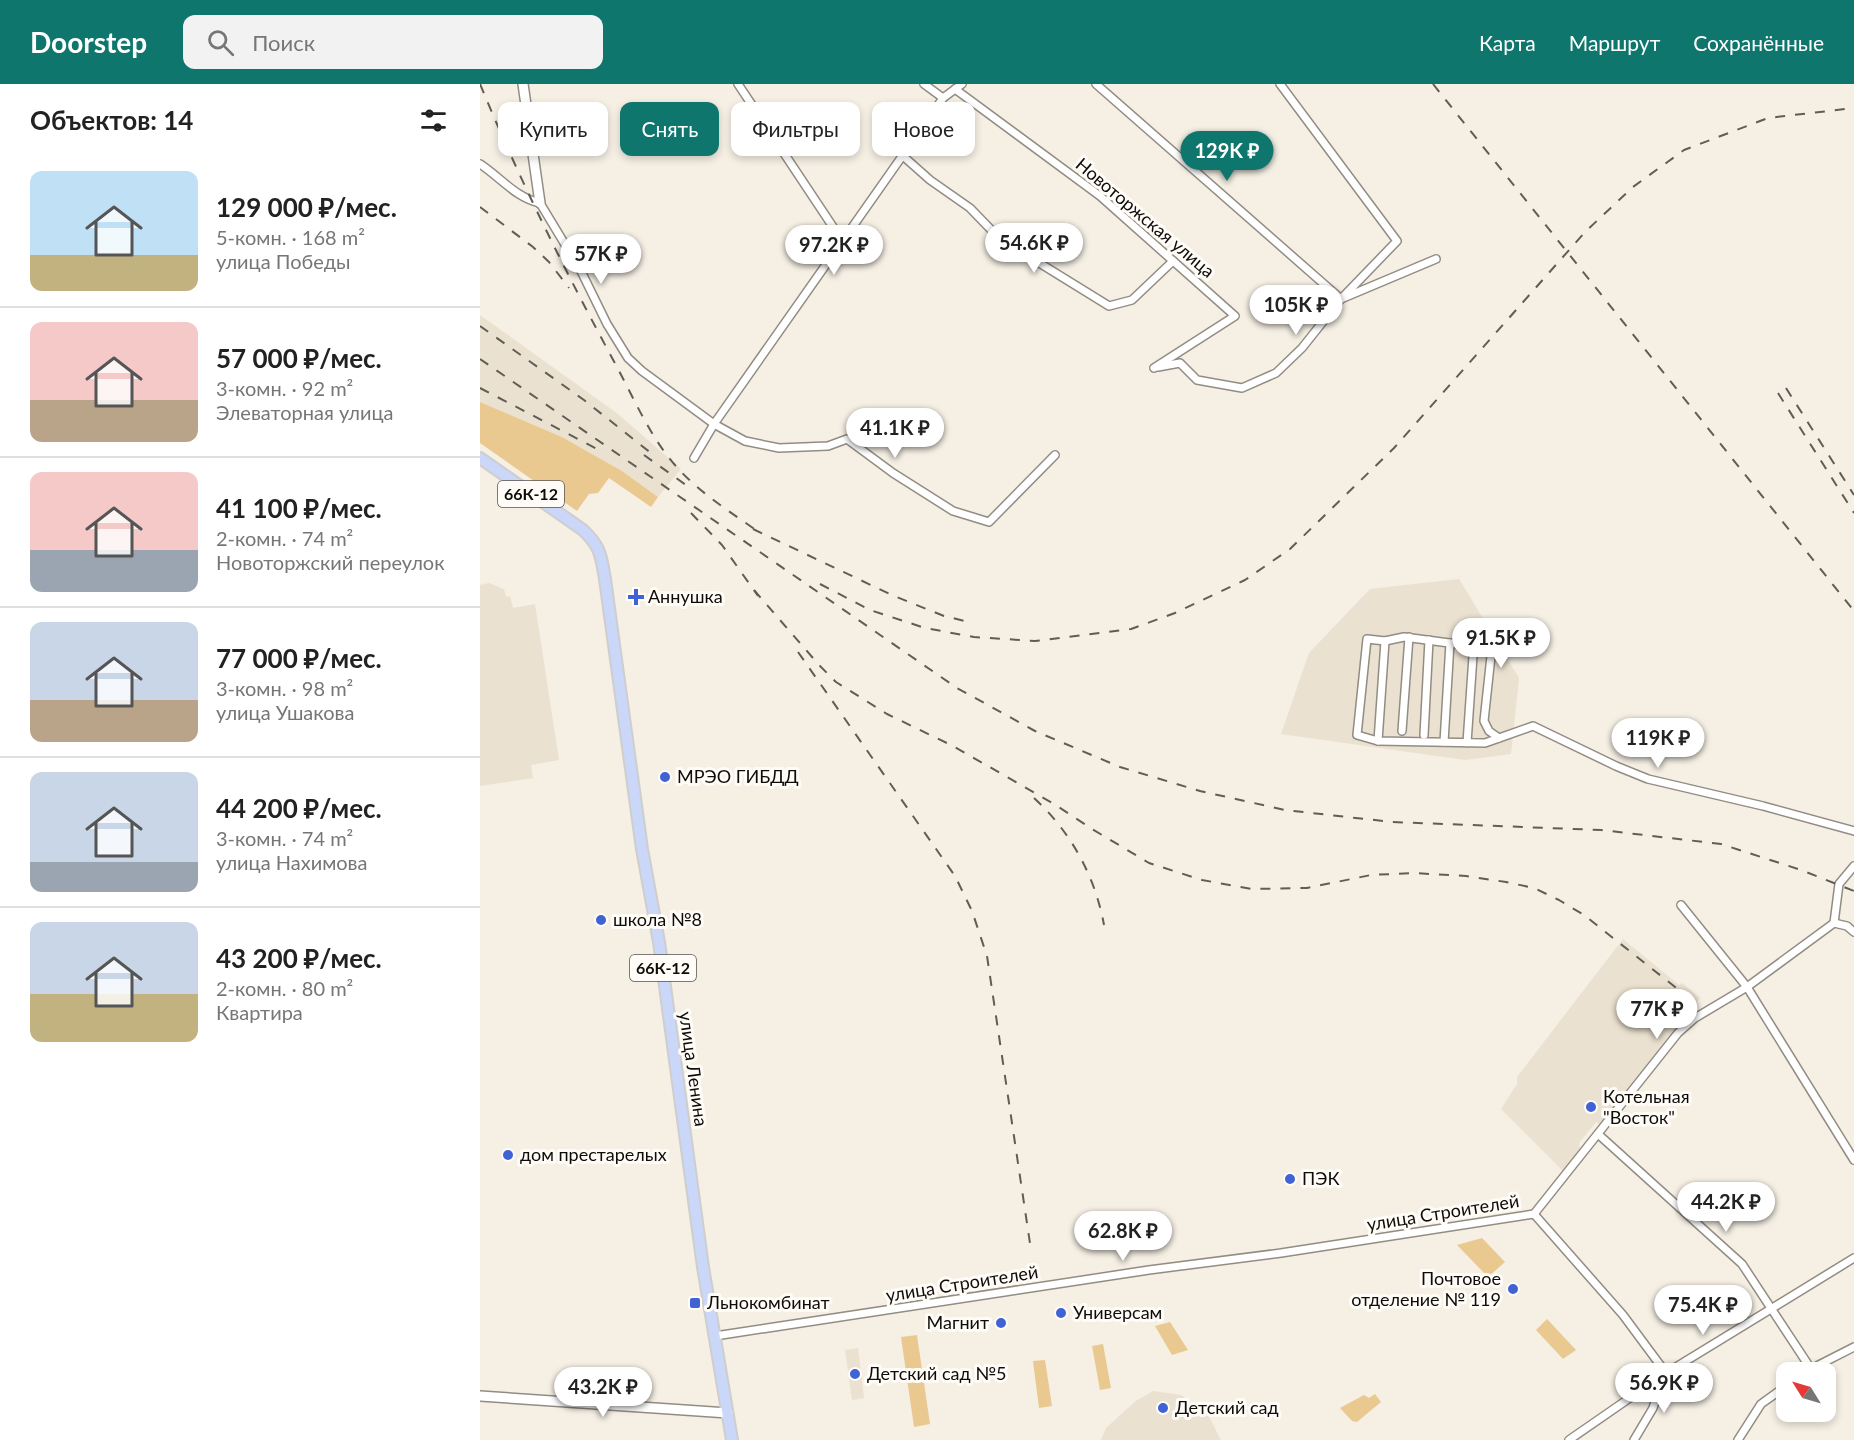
<!DOCTYPE html>
<html lang="ru">
<head>
<meta charset="utf-8">
<style>
	:root { --surface:#fff; --page:#f2f2f2; --text:#222; --muted:#767676; --line:#e0e0e0; --accent:#0f766e }
	body { margin:0; font-family:Lato,sans-serif; background:var(--page); color:var(--text); height:100vh; display:flex; flex-direction:column; font-size:22px; white-space:nowrap }
	* { box-sizing:border-box; margin:0 }
	p { font-size:20px; color:var(--muted) }
	.icon { flex:none; width:33px; height:33px; fill:none; stroke:currentColor; stroke-width:2; stroke-linecap:round; stroke-linejoin:round }
	.map { position:relative; flex:1; overflow:hidden }
	.side { display:flex; flex-direction:column; background:var(--surface); width:480px }
	.side>* { flex:none }
	.banner { position:absolute; left:18px; top:18px; width:570px; height:54px; display:flex; gap:12px }
	.needle { width:39px; rotate:307deg }
	.fabs { position:absolute; left:1296px; top:1278px; display:grid; gap:12px }
	.fabs a { display:grid; place-items:center; width:60px; height:60px; border-radius:12px; background:var(--surface); box-shadow:0 3px 9px #0003; font-size:30px }
	.price { position:absolute; translate:-50% -51px; padding:0 14px; border-radius:21px; background:#fff; color:#222; font-size:20px; line-height:39px; filter:drop-shadow(0 2px 3px #0008) }
	.price::after { content:''; position:absolute; left:50%; top:36px; width:18px; height:14px; margin-left:-9px; background:inherit; clip-path:polygon(0 0,100% 0,50% 100%) }
	.price.selected { background:var(--accent); color:#fff }
	ul { padding:0; list-style:none }
	li { display:flex; align-items:center; gap:18px; height:150px; padding:0 30px }
	li+li { border-top:2px solid var(--line) }
	li span { display:grid; place-items:center; flex:none; width:168px; height:120px; border-radius:12px; color:#555 }
	li>.icon { margin-inline-start:auto }
	span .icon { width:72px; height:72px; fill:#fffc; stroke-width:1 }
	li b { font-size:26px }
	h2 { display:flex; justify-content:space-between; align-items:center; height:72px; padding:0 30px; font-size:26px }
	.tag { padding:0 21px; border-radius:12px; background:var(--surface); box-shadow:0 3px 9px #0003; font-size:21px; line-height:54px }
	.tag.selected { background:var(--accent); color:#fff }
	header { display:flex; align-items:center; gap:36px; box-sizing:border-box; height:84px; padding:0 30px; background:var(--accent); color:#fff }
	header strong { font-size:28px }
	nav { display:flex; gap:33px; margin-inline-start:auto; font-size:21px }
	.search { width:420px; height:54px; background:var(--page); display:flex; align-items:center; gap:15px; box-sizing:border-box; padding:0 21px; border-radius:12px; color:var(--muted); font-size:22px }
	main { display:flex; flex:1; min-height:0 }
	.map>svg:first-child { display:block }
</style>
</head>
<body>
<header>
<strong>Doorstep</strong>
<div class="search"><svg class="icon" aria-label="search" viewBox="0 0 24 24"><circle cx="10" cy="10" r="6"/><path d="M15 15l6 6"/></svg>Поиск</div>
<nav><a>Карта</a><a>Маршрут</a><a>Сохранённые</a></nav>
</header>
<main>
<section class="side">
<h2>Объектов: 14<svg class="icon" aria-label="filters" viewBox="0 0 24 24"><path d="M4 7h16M4 17h16"/><circle cx="9" cy="7" r="2"/><circle cx="15" cy="17" r="2"/></svg></h2>
<ul>
<li><span style="background:linear-gradient(#bfe0f5 70%,#c2b280 0)"><svg class="icon" aria-label="home" viewBox="0 0 24 24"><path d="M3 11l9-7 9 7M6 9v11h12V9"/></svg></span><div><b>129 000 ₽/мес.</b><p>5-комн. · 168 m²</p><p>улица Победы</p></div></li>
<li><span style="background:linear-gradient(#f6c9c9 65%,#b9a48a 0)"><svg class="icon" aria-label="home" viewBox="0 0 24 24"><path d="M3 11l9-7 9 7M6 9v11h12V9"/></svg></span><div><b>57 000 ₽/мес.</b><p>3-комн. · 92 m²</p><p>Элеваторная улица</p></div></li>
<li><span style="background:linear-gradient(#f6c9c9 65%,#9aa5b1 0)"><svg class="icon" aria-label="home" viewBox="0 0 24 24"><path d="M3 11l9-7 9 7M6 9v11h12V9"/></svg></span><div><b>41 100 ₽/мес.</b><p>2-комн. · 74 m²</p><p>Новоторжский переулок</p></div></li>
<li><span style="background:linear-gradient(#c9d6e8 65%,#b9a48a 0)"><svg class="icon" aria-label="home" viewBox="0 0 24 24"><path d="M3 11l9-7 9 7M6 9v11h12V9"/></svg></span><div><b>77 000 ₽/мес.</b><p>3-комн. · 98 m²</p><p>улица Ушакова</p></div></li>
<li><span style="background:linear-gradient(#c9d6e8 75%,#9aa5b1 0)"><svg class="icon" aria-label="home" viewBox="0 0 24 24"><path d="M3 11l9-7 9 7M6 9v11h12V9"/></svg></span><div><b>44 200 ₽/мес.</b><p>3-комн. · 74 m²</p><p>улица Нахимова</p></div></li>
<li><span style="background:linear-gradient(#c9d6e8 60%,#c2b280 0)"><svg class="icon" aria-label="home" viewBox="0 0 24 24"><path d="M3 11l9-7 9 7M6 9v11h12V9"/></svg></span><div><b>43 200 ₽/мес.</b><p>2-комн. · 80 m²</p><p>Квартира</p></div></li>
</ul>
</section>
<div class="map">
<svg width="1374" height="1356" viewBox="0 0 1374 1356">
	<rect width="100%" height="100%" fill="#f5efe4"/>
	<g fill="#eae1d0">
		<polygon points="0,231 138,330 201,385 178,413 142,387 82,353 0,318"/>
		<polygon points="979,495 1039,594 1031,670 985,676 801,650 829,569 890,505"/>
		<polygon points="9,499 24,505 26,513 30,512 33,524 55,520 79,676 51,681 53,694 0,702 0,501"/>
		<polygon points="1143,855 1199,901 1202,899 1220,914 1121,1041 1116,1038 1099,1059 1101,1069 1085,1089 1021,1025 1037,1000 1037,993"/>
		<polygon points="378,1264 384,1314 372,1316 365,1266"/>
		<polygon points="673,1307 701,1311 728,1331 741,1356 621,1356 626,1344 656,1317"/>
	</g>
	<g fill="#eac991">
		<polygon points="0,318 82,353 142,387 178,413 171,423 129,394 118,409 109,410 97,427 0,359"/>
		<polygon points="1002,1154 1025,1178 1008,1193 977,1161"/>
		<polygon points="1067,1235 1096,1266 1083,1275 1056,1246"/>
		<polygon points="690,1238 708,1266 692,1271 675,1242"/>
		<polygon points="437,1251 450,1340 434,1343 421,1253"/>
		<polygon points="623,1260 631,1304 620,1306 612,1262"/>
		<polygon points="565,1276 572,1322 559,1324 553,1277"/>
		<polygon points="895,1310 901,1318 877,1338 872,1337 860,1324 884,1311 889,1314"/>
	</g>
	<g fill="none" stroke-linecap="round" stroke-linejoin="round">
		<defs>
			<g id="minor">
				<polyline points="258,0 363,158"/>
				<polyline points="444,0 463,14"/>
				<polyline points="616,0 861,215 917,157 800,0"/>
				<polyline points="475,5 620,112 755,232 674,284"/>
				<polyline points="423,72 450,96 490,124 519,154 629,222 652,216 693,177"/>
				<path d="M0,80C20,93 36,114 60,119L101,187L127,240L148,274L162,287L234,340L265,357L299,364L348,362L367,355L413,389L473,427L509,438L575,371"/>
				<polyline points="678,283 700,279 717,296 762,304 796,289 822,264 861,215 956,175"/>
				<polyline points="214,374 234,340 463,14 482,0"/>
				<polyline points="992,562 1007,560 1012,563 1004,637 1009,647 1019,654"/>
				<polyline points="922,647 929,553"/>
				<polyline points="944,651 949,556"/>
				<polyline points="898,657 905,557"/>
				<polyline points="964,658 970,559"/>
				<polyline points="987,659 993,572 992,562 924,553 905,557 887,555 877,651 898,657 1005,659 1053,642 1136,682 1168,695 1283,722 1374,747"/>
				<polyline points="1201,821 1267,903 1374,1076"/>
				<polyline points="1354,839 1359,800 1374,782"/>
				<polyline points="1354,839 1367,842 1374,848"/>
				<polyline points="1118,1050 1262,1180 1331,1285"/>
				<polyline points="1054,1130 1198,949 1215,934 1267,903 1354,839"/>
				<polyline points="1054,1130 1143,1231 1186,1289"/>
				<polyline points="235,1252 669,1186 801,1169 1054,1130"/>
				<polyline points="1325,1288 1374,1263"/>
				<polyline points="1089,1356 1183,1291 1374,1174"/>
				<polyline points="1154,1356 1173,1324 1183,1291"/>
				<polyline points="1258,1356 1281,1320 1306,1302"/>
			</g>
			<g id="tertiary">
				<polyline points="43,0 60,119"/>
				<polyline points="0,1312 248,1329"/>
			</g>
			<path id="primary" d="M0,374L103,446C121,463 121,472 125,495L162,765L179,858L223,1183L252,1356"/>
		</defs>
		<use href="#minor" stroke="#928c83" stroke-width="10"/>
		<use href="#tertiary" stroke="#928c83" stroke-width="12"/>
		<use href="#primary" stroke="#cfcece" stroke-width="14"/>
		<use href="#minor" stroke="#fff" stroke-width="7"/>
		<use href="#tertiary" stroke="#fff" stroke-width="9"/>
		<use href="#primary" stroke="#cad7f8" stroke-width="10"/>
		<g stroke="#605d57" stroke-width="2" stroke-dasharray="10 10" stroke-linecap="butt">
			<path d="M0,0C40,97 87,191 137,283C154,315 171,354 195,381C219,409 251,428 280,449"/>
			<polyline points="953,0 1374,527"/>
			<polyline points="0,123 53,163 69,178 89,204"/>
			<polyline points="0,242 104,316 176,373"/>
			<polyline points="0,275 477,604 555,647 640,683 720,707 805,726 912,738 1121,746 1241,760 1321,786 1374,807"/>
			<polyline points="0,304 119,366"/>
			<polyline points="1306,304 1374,411"/>
			<polyline points="1298,309 1374,429"/>
			<polyline points="164,371 206,401"/>
			<polyline points="211,429 242,461 278,512"/>
			<polyline points="273,445 414,512 464,532 489,538"/>
			<polyline points="340,500 390,526 445,544 494,553 555,557 651,545 695,529 765,496 810,465 914,364 1105,148 1153,103 1204,66 1288,34 1374,24"/>
			<polyline points="274,506 339,581 356,598 407,630 473,662 574,720 612,745 669,779 722,796 772,805 827,804 891,791 933,789 986,792 1026,798 1054,804 1079,816 1104,831 1209,914"/>
			<polyline points="318,568 475,792 492,827 507,872 551,1166"/>
			<path d="M554,714C591,748 615,792 624,841"/>
		</g>
	</g>
	<g fill="#3f63d5" stroke="#fffcf8" stroke-width="2">
		<path d="M153 504h6v6h6v6h-6v6h-6v-6h-6v-6h6z"/>
		<circle cx="185" cy="693" r="6"/>
		<circle cx="121" cy="836" r="6"/>
		<circle cx="1111" cy="1023" r="6"/>
		<circle cx="28" cy="1071" r="6"/>
		<circle cx="810" cy="1095" r="6"/>
		<circle cx="1033" cy="1205" r="6"/>
		<rect x="209" y="1213" width="12" height="12" rx="3"/>
		<circle cx="581" cy="1229" r="6"/>
		<circle cx="521" cy="1239" r="6"/>
		<circle cx="375" cy="1290" r="6"/>
		<circle cx="683" cy="1324" r="6"/>
	</g>
	<g text-anchor="middle" stroke-width="6" stroke-linejoin="round" paint-order="stroke">
		<g fill="#fffcf8" stroke="#565451" stroke-width="1.5">
			<rect x="18" y="397" width="66" height="26" rx="4.5"/>
			<rect x="150" y="871" width="66" height="26" rx="4.5"/>
		</g>
		<g font-size="16" font-weight="bold" fill="#0e0c09">
			<text x="51" y="416">66К-12</text>
			<text x="183" y="890">66К-12</text>
		</g>
		<g font-size="18" fill="#0e0c09" stroke="#fffcf8">
			<text transform="translate(665 134) rotate(40)" y="6">Новоторжская улица</text>
			<text transform="translate(213 985) rotate(82)" y="6">улица Ленина</text>
			<text transform="translate(963 1129) rotate(-9)" y="6">улица Строителей</text>
			<text transform="translate(482 1200) rotate(-9)" y="6">улица Строителей</text>
		</g>
		<g font-size="18" fill="#0e0c09" stroke="#fffcf8" text-anchor="start">
			<text x="168" y="519">Аннушка</text>
			<text x="197" y="699">МРЭО ГИБДД</text>
			<text x="133" y="842">школа №8</text>
			<text x="1123" y="1019">Котельная<tspan x="1123" dy="21">"Восток"</tspan></text>
			<text x="40" y="1077">дом престарелых</text>
			<text x="822" y="1101">ПЭК</text>
			<text x="1021" y="1201" text-anchor="end">Почтовое<tspan x="1021" dy="21">отделение № 119</tspan></text>
			<text x="227" y="1225">Льнокомбинат</text>
			<text x="593" y="1235">Универсам</text>
			<text x="509" y="1245" text-anchor="end">Магнит</text>
			<text x="387" y="1296">Детский сад №5</text>
			<text x="695" y="1330">Детский сад</text>
		</g>
	</g>
</svg>
<div class="fabs">
<a><svg class="needle" viewBox="-14 -14 28 28"><path d="M0-13l5 13h-10z" fill="#e53935"/><path d="M0 13l5-13h-10z" fill="#767676"/></svg></a>
</div>
<b class="price selected" style="left:747px;top:98px">129K ₽</b>
<b class="price" style="left:554px;top:190px">54.6K ₽</b>
<b class="price" style="left:354px;top:192px">97.2K ₽</b>
<b class="price" style="left:121px;top:201px">57K ₽</b>
<b class="price" style="left:816px;top:252px">105K ₽</b>
<b class="price" style="left:415px;top:375px">41.1K ₽</b>
<b class="price" style="left:1021px;top:585px">91.5K ₽</b>
<b class="price" style="left:1178px;top:685px">119K ₽</b>
<b class="price" style="left:1177px;top:956px">77K ₽</b>
<b class="price" style="left:1246px;top:1149px">44.2K ₽</b>
<b class="price" style="left:643px;top:1178px">62.8K ₽</b>
<b class="price" style="left:1223px;top:1252px">75.4K ₽</b>
<b class="price" style="left:1184px;top:1330px">56.9K ₽</b>
<b class="price" style="left:123px;top:1334px">43.2K ₽</b>
<div class="banner">
<a class="tag">Купить</a>
<a class="tag selected">Снять</a>
<a class="tag">Фильтры</a>
<a class="tag">Новое</a>
</div>
</div>
</main>
</body>
</html>
